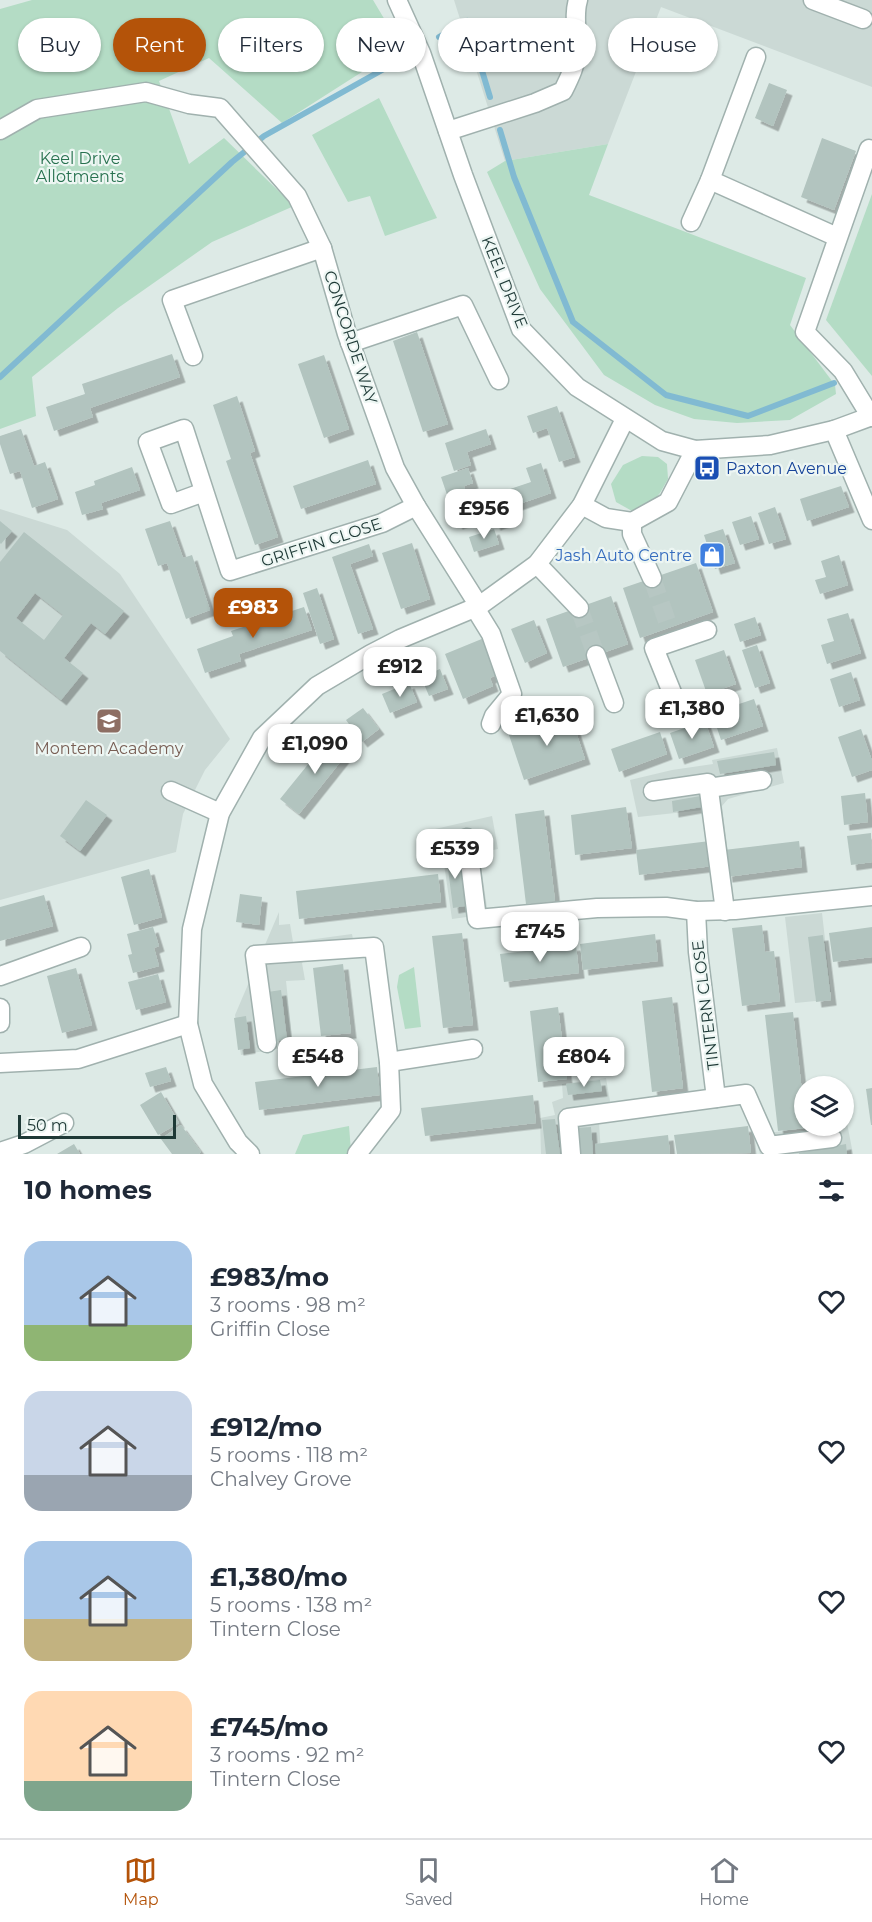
<!DOCTYPE html>
<html lang="en">
<head>
<meta charset="utf-8">
<style>
	:root { --surface:#fff; --page:#f2f2f3; --text:#1f2937; --muted:#747a83; --line:#e0e1e3; --accent:#b45309 }
	body { margin:0; font-family:Montserrat,sans-serif; background:var(--page); color:var(--text); height:100vh; display:flex; flex-direction:column; font-size:22px; white-space:nowrap }
	* { box-sizing:border-box; margin:0 }
	p { font-size:20px; color:var(--muted) }
	.icon { flex:none; width:33px; height:33px; fill:none; stroke:currentColor; stroke-width:2; stroke-linecap:round; stroke-linejoin:round }
	.map { position:relative; height:1154px; overflow:hidden }
	.sheet { display:flex; flex-direction:column; background:var(--surface); flex:1 }
	.sheet>* { flex:none }
	.hud { position:absolute; left:18px; top:18px; width:837px; height:54px; display:flex; gap:12px }
	.buttons { position:absolute; left:794px; top:1076px; display:grid; gap:12px }
	.buttons a { display:grid; place-items:center; width:60px; height:60px; border-radius:50%; background:var(--surface); box-shadow:0 2px 4px #0004; font-size:30px }
	.scale { position:absolute; left:18px; bottom:15px; width:158px; box-sizing:border-box; padding-left:6px; border:3px solid #1e3936; border-top:0; font-size:16px; line-height:21px; white-space:nowrap; color:#1e3936; -webkit-text-stroke:4px #edf6f3; paint-order:stroke }
	.price { position:absolute; translate:-50% -51px; padding:0 14px; border-radius:12px; background:#fff; color:#222; font-size:20px; line-height:39px; filter:drop-shadow(0 2px 3px #0008) }
	.price::after { content:''; position:absolute; left:50%; top:36px; width:18px; height:14px; margin-left:-9px; background:inherit; clip-path:polygon(0 0,100% 0,50% 100%) }
	.price.on { background:var(--accent); color:#fff }
	ul { padding:0; list-style:none }
	li { display:flex; align-items:center; gap:18px; height:150px; padding:0 24px }
	li span { display:grid; place-items:center; flex:none; width:168px; height:120px; border-radius:18px; color:#555 }
	li>.icon { margin-inline-start:auto }
	span .icon { width:72px; height:72px; fill:#fffc; stroke-width:1 }
	li b { font-size:26px }
	h2 { display:flex; justify-content:space-between; align-items:center; height:72px; padding:0 24px; font-size:26px }
	.tag { padding:0 21px; border-radius:27px; background:var(--surface); box-shadow:0 2px 4px #0004; font-size:21px; line-height:54px }
	.tag.on { background:var(--accent); color:#fff }
	.tab-bar { display:flex; justify-content:space-around; align-items:center; height:84px; border-top:2px solid var(--line); background:var(--surface); font-size:16px; color:var(--muted) }
	.tab-bar a { display:grid; justify-items:center; gap:3px }
	.tab-bar .on { color:var(--accent) }
	.map>svg:first-child { display:block }
</style>
</head>
<body>
<div class="map">
<svg width="872" height="1154" viewBox="0 0 872 1154">
	<defs>
		<filter id="shadow"><feDropShadow dx="5.5" dy="5.5" stdDeviation="0" flood-color="#0004"/></filter>
	</defs>
	<rect width="100%" height="100%" fill="#ddeae6"/>
	<g fill="#cbd9d5">
		<polygon points="454,0 872,0 872,87 661,7 608,144 505,161"/>
		<polygon points="0,509 67,530 120,574 230,739 205,770 183,814 176,852 0,900"/>
		<polygon points="777,748 784,783 728,799 722,806 733,893 722,888 712,809 638,817 630,780 672,770 713,764 712,760"/>
		<polygon points="492,816 498,849 479,853 488,914 452,919 443,857 440,857 435,829"/>
		<polygon points="279,912 279,925 290,924 293,942 352,934 355,950 307,957 302,963 305,980 286,981 293,1046 241,1055 235,1015"/>
		<polygon points="822,913 831,992 815,994 816,1001 795,1003 785,917"/>
		<polygon points="606,1078 610,1101 599,1122 601,1154 541,1154 540,1118 555,1115 552,1102 563,1098 562,1084"/>
		<polygon points="748,1104 768,1133 847,1123 853,1154 760,1154"/>
	</g>
	<g fill="#b4dcc5">
		<polygon points="32,0 373,0 401,47 282,123 209,58 159,81 189,164 224,138 294,206 212,242 118,308 32,377 36,416 0,429 0,9"/>
		<polygon points="379,98 437,218 385,236 370,196 348,202 312,135"/>
		<polygon points="608,144 589,195 806,278 790,325 835,385 836,394 790,420 737,423 694,419 655,405 604,375 540,289 487,172 505,161"/>
		<polygon points="872,194 872,376 826,320"/>
		<polygon points="642,456 658,457 667,464 668,479 660,493 650,505 632,511 616,502 611,484 623,465"/>
		<polygon points="414,967 421,1027 405,1029 397,987 399,975"/>
		<polygon points="349,1126 351,1151 348,1154 295,1154 303,1135"/>
	</g>
	<g fill="none" stroke-linecap="round" stroke-linejoin="round">
		<g stroke="#81bad2" stroke-width="6">
			<polyline points="439,37 467,21 490,97"/>
			<polyline points="500,130 514,177 573,322 666,395 748,416 834,383"/>
			<polyline points="0,377 232,162 264,136 409,55"/>
		</g>
	</g>
	<g fill="#b2c4bf" fill-rule="evenodd" filter="url(#shadow)">
		<polygon points="769,83 787,90 773,126 755,118"/>
		<polygon points="822,138 856,151 834,210 801,197"/>
		<polygon points="417,332 448,424 423,432 393,341"/>
		<polygon points="172,354 180,377 90,408 93,417 54,431 46,407 85,394 82,384"/>
		<polygon points="324,355 349,429 324,438 298,364"/>
		<polygon points="237,396 255,451 250,453 278,537 255,545 226,461 231,459 213,405"/>
		<polygon points="557,406 575,457 559,462 547,428 533,433 527,416"/>
		<polygon points="21,429 34,466 45,462 58,499 32,508 20,471 10,474 0,444 0,436"/>
		<polygon points="486,429 491,444 467,452 471,465 454,471 445,443"/>
		<polygon points="368,460 376,484 301,509 293,486"/>
		<polygon points="541,463 551,493 505,509 509,520 495,525 486,497 531,482 526,468"/>
		<polygon points="132,467 140,490 101,503 103,509 82,515 75,492 95,485 94,481"/>
		<polygon points="468,468 473,483 464,486 475,518 457,524 441,477"/>
		<polygon points="841,486 849,507 807,521 800,499"/>
		<polygon points="775,507 786,539 769,544 758,513"/>
		<polygon points="751,516 759,539 740,545 732,522"/>
		<polygon points="0,521 12,531 1,544 0,543"/>
		<polygon points="170,521 183,558 192,555 210,610 186,619 167,563 158,566 145,529"/>
		<polygon points="494,529 499,544 474,552 469,537"/>
		<polygon points="723,529 735,563 715,569 704,535"/>
		<path d="M24,532L124,611L105,634L91,623L64,658L83,673L61,700L0,651V562ZM35,593L63,615L44,640L16,618Z"/>
		<polygon points="412,543 430,599 401,609 382,553"/>
		<polygon points="369,544 373,556 350,564 373,629 358,634 332,557"/>
		<polygon points="839,555 848,585 820,594 815,580 826,577 821,561"/>
		<polygon points="696,563 713,612 640,638 623,588"/>
		<polygon points="317,588 334,639 320,644 303,593"/>
		<polygon points="611,596 628,644 563,667 546,619"/>
		<polygon points="304,607 312,630 239,654 241,661 205,673 197,649 233,636 231,631"/>
		<polygon points="848,613 861,653 827,664 821,645 834,641 827,619"/>
		<polygon points="755,617 761,635 740,642 734,624"/>
		<polygon points="534,620 547,653 525,663 511,629"/>
		<polygon points="489,636 503,672 490,678 493,686 463,699 445,654"/>
		<polygon points="757,645 770,683 755,688 742,650"/>
		<polygon points="724,650 736,684 707,694 695,660"/>
		<polygon points="440,669 448,689 429,696 421,677"/>
		<polygon points="851,672 860,700 839,707 830,679"/>
		<polygon points="409,683 417,702 390,713 382,694"/>
		<polygon points="754,699 763,726 721,740 712,713"/>
		<polygon points="363,708 379,729 362,742 346,720"/>
		<polygon points="570,714 585,759 524,780 509,735"/>
		<polygon points="705,721 714,747 679,759 670,733"/>
		<polygon points="861,729 872,761 872,770 852,777 838,737"/>
		<polygon points="660,732 667,754 619,772 611,749"/>
		<polygon points="331,736 349,751 299,814 280,799"/>
		<polygon points="774,752 776,765 720,774 717,761"/>
		<polygon points="865,793 868,822 844,825 841,796"/>
		<polygon points="706,795 707,806 673,812 672,801"/>
		<polygon points="86,800 107,815 80,851 60,836"/>
		<polygon points="626,807 632,848 575,855 571,815"/>
		<polygon points="544,810 555,901 526,904 515,814"/>
		<polygon points="871,833 872,862 851,865 847,836"/>
		<polygon points="710,841 713,866 639,875 636,850"/>
		<polygon points="799,841 802,867 727,877 724,850"/>
		<polygon points="458,852 465,906 453,908 446,853"/>
		<polygon points="149,869 162,917 134,925 121,877"/>
		<polygon points="438,874 441,902 299,919 296,891"/>
		<polygon points="240,894 262,897 259,925 236,922"/>
		<polygon points="44,895 53,926 0,941 0,907"/>
		<polygon points="762,925 765,952 774,951 780,1001 742,1006 732,928"/>
		<polygon points="153,927 159,946 154,948 159,966 133,973 128,955 132,954 127,934"/>
		<polygon points="872,927 872,957 833,962 829,933"/>
		<polygon points="462,933 473,1025 443,1028 432,936"/>
		<polygon points="655,934 658,961 583,970 580,944"/>
		<polygon points="823,935 831,1000 816,1002 808,937"/>
		<polygon points="576,945 579,973 504,982 500,954"/>
		<polygon points="343,964 351,1033 321,1036 313,968"/>
		<polygon points="76,968 92,1025 62,1033 47,976"/>
		<polygon points="158,974 166,1002 136,1010 128,982"/>
		<polygon points="281,990 287,1040 274,1041 268,992"/>
		<polygon points="672,997 683,1088 652,1092 642,1001"/>
		<polygon points="558,1007 567,1079 538,1082 530,1011"/>
		<polygon points="793,1012 804,1109 804,1125 806,1128 778,1131 765,1015"/>
		<polygon points="246,1016 250,1048 238,1050 234,1018"/>
		<polygon points="166,1067 171,1081 150,1087 145,1073"/>
		<polygon points="377,1067 380,1095 259,1110 255,1082"/>
		<polygon points="600,1080 602,1091 568,1095 566,1084"/>
		<polygon points="872,1088 872,1125 871,1125 866,1089"/>
		<polygon points="161,1092 179,1123 158,1135 140,1105"/>
		<polygon points="533,1095 536,1123 425,1136 421,1108"/>
		<polygon points="555,1119 560,1154 546,1154 542,1120"/>
		<polygon points="181,1125 201,1152 199,1154 172,1154 161,1139"/>
		<polygon points="748,1126 751,1153 677,1154 674,1135"/>
		<polygon points="591,1127 593,1154 578,1154 575,1128"/>
		<polygon points="668,1135 670,1154 596,1154 595,1144"/>
		<polygon points="74,1144 80,1154 57,1154"/>
		<polygon points="846,1144 847,1154 799,1154 799,1153"/>
	</g>
	<g fill="none" stroke-linecap="round" stroke-linejoin="round">
		<g stroke="#b7c7c3" stroke-width="18" stroke-dasharray="18 9" stroke-linecap="butt">
			<polyline points="652,578 669,627"/>
			<polyline points="579,608 596,655"/>
		</g>
		<defs>
			<g id="minor">
				<polyline points="397,0 421,53 463,175 521,329 577,387 662,441 695,450 770,445 834,430 872,416"/>
				<polyline points="813,0 863,19"/>
				<polyline points="0,130 37,109 146,92 189,104 220,108 297,196 322,248 347,334 395,468 416,506 479,606"/>
				<path d="M448,131L535,103L563,91C570,77 576,65 577,49C578,32 573,16 578,0"/>
				<polyline points="869,149 805,332 843,371 871,417"/>
				<polyline points="710,180 837,237"/>
				<polyline points="691,222 710,180 756,57"/>
				<polyline points="350,343 463,305 499,380"/>
				<polyline points="193,356 172,300 322,248"/>
				<polyline points="834,430 872,520"/>
				<polyline points="204,492 171,504 148,442 184,429 230,571 382,523 416,506"/>
				<polyline points="582,505 606,518 632,522 668,502 695,450"/>
				<polyline points="632,522 632,534 652,578"/>
				<polyline points="537,564 579,608"/>
				<polyline points="475,608 491,634 512,694 494,716 491,724"/>
				<polyline points="596,655 614,703"/>
				<polyline points="675,700 654,648 707,630"/>
				<polyline points="709,788 762,780"/>
				<polyline points="171,791 220,813"/>
				<polyline points="653,791 708,783 725,911"/>
				<polyline points="467,838 477,919 597,908 666,907 696,911 735,910 872,896"/>
				<polyline points="696,911 698,952 716,1098"/>
				<polyline points="0,976 81,947"/>
				<polyline points="0,1008 0,1023"/>
				<polyline points="267,1043 255,955 374,947 389,1062 391,1110 357,1154"/>
				<polyline points="389,1062 473,1049"/>
				<polyline points="0,1063 78,1059 188,1024"/>
				<polyline points="0,1152 24,1144 64,1123"/>
				<polyline points="250,1154 238,1142 203,1084 188,1024 192,929 220,813 262,738 317,686 371,654 400,639 479,606 537,564 582,505 625,419"/>
				<polyline points="571,1154 568,1118 746,1094 769,1146 832,1138"/>
			</g>
		</defs>
		<use href="#minor" stroke="#a0b1ae" stroke-width="21"/>
		<use href="#minor" stroke="#fff" stroke-width="18"/>
	</g>
	<defs>
		<symbol id="bus-square" viewBox="-11 -11 22 22"><rect x="-9" y="-9" width="18" height="18" rx="4" fill="#1a4fb4" stroke="#edf6f3"/><path d="M-5-6H5V4H4V6H2V4H-2V6H-4V4H-5ZM-3.5-4V0h7V-4ZM-3.5 1.2v1.5H-2V1.2ZM2 1.2v1.5H3.5V1.2Z" fill="#fff"/></symbol>
		<symbol id="shop-square" viewBox="-11 -11 22 22"><rect x="-9" y="-9" width="18" height="18" rx="4" fill="#3f7fe0" stroke="#edf6f3"/><path d="M-5-2.5h2.3a2.7 3.5 0 0 1 5.4 0H5L5.5 6h-11ZM-1.5-2.5h3a1.5 2.3 0 0 0-3 0Z" fill="#fff"/></symbol>
		<symbol id="school-square" viewBox="-11 -11 22 22"><rect x="-9" y="-9" width="18" height="18" rx="4" fill="#8d6e63" stroke="#edf6f3"/><path d="M0-5L7-2L0 1L-7-2ZM-4 1L0 2.5L4 1V4Q0 6-4 4Z" fill="#fff"/></symbol>
	</defs>
	<g fill-rule="evenodd">
		<use href="#bus-square" x="692" y="453" width="30" height="30"/>
		<use href="#shop-square" x="697" y="540" width="30" height="30"/>
		<use href="#school-square" x="94" y="706" width="30" height="30"/>
	</g>
	<g text-anchor="middle" stroke-width="4.5" stroke-linejoin="round" paint-order="stroke">
		<g font-size="16" fill="#27714f" stroke="#edf6f3">
			<text x="80" y="164">Keel Drive<tspan x="80" dy="18">Allotments</tspan></text>
		</g>
		<g font-size="16" fill="#1e3936" stroke="#edf6f3">
			<text transform="translate(505 282) rotate(68)" y="6">KEEL DRIVE</text>
			<text transform="translate(351 337) rotate(72)" y="6">CONCORDE WAY</text>
			<text transform="translate(321 542) rotate(-18)" y="6">GRIFFIN CLOSE</text>
			<text transform="translate(705 1005) rotate(-97)" y="6">TINTERN CLOSE</text>
		</g>
		<g font-size="16" fill="#164399" stroke="#edf6f3" text-anchor="start">
			<text x="726" y="474">Paxton Avenue</text>
		</g>
		<g font-size="16" fill="#366cbe" stroke="#edf6f3" text-anchor="end">
			<text x="692" y="561">Jash Auto Centre</text>
		</g>
		<g font-size="16" fill="#785e54" stroke="#edf6f3">
			<text x="109" y="754">Montem Academy</text>
		</g>
	</g>
</svg>
<div class="buttons">
<a><svg class="icon" aria-label="layers" viewBox="0 0 24 24"><path d="M12 4l9 5-9 5-9-5zM3 14l9 5 9-5"/></svg></a>
</div>
<div class="scale">50 m</div>
<b class="price" style="left:484px;top:540px">£956</b>
<b class="price on" style="left:253px;top:639px">£983</b>
<b class="price" style="left:400px;top:698px">£912</b>
<b class="price" style="left:692px;top:740px">£1,380</b>
<b class="price" style="left:547px;top:747px">£1,630</b>
<b class="price" style="left:315px;top:775px">£1,090</b>
<b class="price" style="left:455px;top:880px">£539</b>
<b class="price" style="left:540px;top:963px">£745</b>
<b class="price" style="left:318px;top:1088px">£548</b>
<b class="price" style="left:584px;top:1088px">£804</b>
<div class="hud">
<a class="tag">Buy</a>
<a class="tag on">Rent</a>
<a class="tag">Filters</a>
<a class="tag">New</a>
<a class="tag">Apartment</a>
<a class="tag">House</a>
</div>
</div>
<section class="sheet">
<h2>10 homes<svg class="icon" aria-label="filters" viewBox="0 0 24 24"><path d="M4 7h16M4 17h16"/><circle cx="9" cy="7" r="2"/><circle cx="15" cy="17" r="2"/></svg></h2>
<ul>
<li><span style="background:linear-gradient(#a9c7e8 70%,#8fb573 0)"><svg class="icon" aria-label="home" viewBox="0 0 24 24"><path d="M3 11l9-7 9 7M6 9v11h12V9"/></svg></span><div><b>£983/mo</b><p>3 rooms · 98 m²</p><p>Griffin Close</p></div><svg class="icon" aria-label="heart" viewBox="0 0 24 24"><path d="M12 20l-8-8c-3-5 5-10 8-4 3-6 11-1 8 4z"/></svg></li>
<li><span style="background:linear-gradient(#c9d6e8 70%,#9aa5b1 0)"><svg class="icon" aria-label="home" viewBox="0 0 24 24"><path d="M3 11l9-7 9 7M6 9v11h12V9"/></svg></span><div><b>£912/mo</b><p>5 rooms · 118 m²</p><p>Chalvey Grove</p></div><svg class="icon" aria-label="heart" viewBox="0 0 24 24"><path d="M12 20l-8-8c-3-5 5-10 8-4 3-6 11-1 8 4z"/></svg></li>
<li><span style="background:linear-gradient(#a9c7e8 65%,#c2b280 0)"><svg class="icon" aria-label="home" viewBox="0 0 24 24"><path d="M3 11l9-7 9 7M6 9v11h12V9"/></svg></span><div><b>£1,380/mo</b><p>5 rooms · 138 m²</p><p>Tintern Close</p></div><svg class="icon" aria-label="heart" viewBox="0 0 24 24"><path d="M12 20l-8-8c-3-5 5-10 8-4 3-6 11-1 8 4z"/></svg></li>
<li><span style="background:linear-gradient(#ffd9b3 75%,#7fa58c 0)"><svg class="icon" aria-label="home" viewBox="0 0 24 24"><path d="M3 11l9-7 9 7M6 9v11h12V9"/></svg></span><div><b>£745/mo</b><p>3 rooms · 92 m²</p><p>Tintern Close</p></div><svg class="icon" aria-label="heart" viewBox="0 0 24 24"><path d="M12 20l-8-8c-3-5 5-10 8-4 3-6 11-1 8 4z"/></svg></li>
</ul>
</section>
<nav class="tab-bar">
<a class="on"><svg class="icon" aria-label="map" viewBox="0 0 24 24"><path d="M3 6l6-2 6 2 6-2v14l-6 2-6-2-6 2zM9 4v14M15 6v14"/></svg>Map</a>
<a><svg class="icon" aria-label="saved" viewBox="0 0 24 24"><path d="M7 4h10v16l-5-4-5 4z"/></svg>Saved</a>
<a><svg class="icon" aria-label="home" viewBox="0 0 24 24"><path d="M3 11l9-7 9 7M6 9v11h12V9"/></svg>Home</a>
</nav>
</body>
</html>
